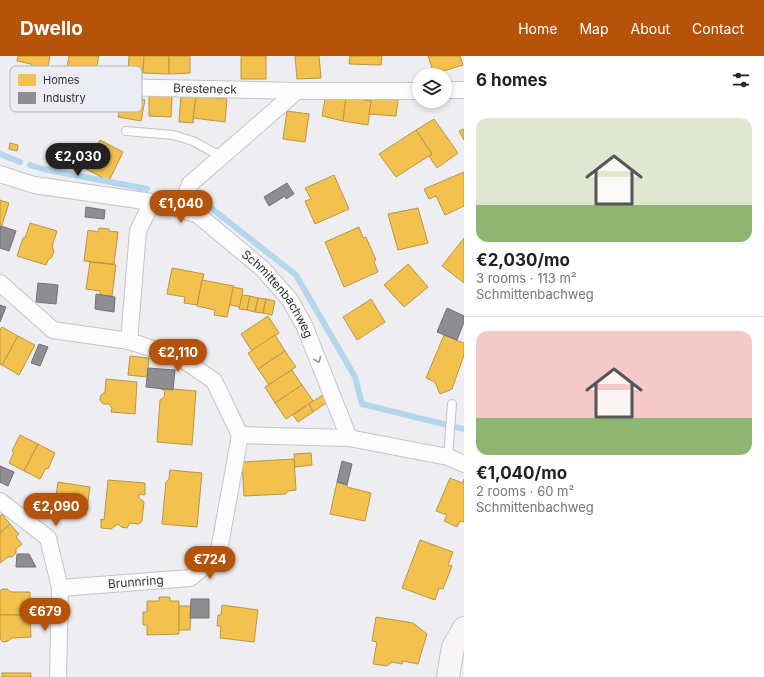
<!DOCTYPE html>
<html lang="en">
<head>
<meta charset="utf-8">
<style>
	:root { --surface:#fff; --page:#f6f6f6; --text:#222; --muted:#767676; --line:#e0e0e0; --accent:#b45309 }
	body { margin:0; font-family:Inter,sans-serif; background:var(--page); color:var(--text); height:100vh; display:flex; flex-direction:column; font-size:15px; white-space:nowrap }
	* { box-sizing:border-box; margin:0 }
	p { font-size:13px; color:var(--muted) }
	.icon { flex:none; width:22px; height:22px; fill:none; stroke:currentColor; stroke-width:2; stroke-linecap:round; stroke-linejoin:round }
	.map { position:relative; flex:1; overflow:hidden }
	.drawer { display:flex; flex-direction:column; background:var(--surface); width:300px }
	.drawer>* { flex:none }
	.buttons { position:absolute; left:412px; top:12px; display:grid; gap:8px }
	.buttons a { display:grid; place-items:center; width:40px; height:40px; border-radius:50%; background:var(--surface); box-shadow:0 2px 6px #0003; font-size:20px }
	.price { position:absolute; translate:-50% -34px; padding:0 9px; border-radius:14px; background:var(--accent); color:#fff; font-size:13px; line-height:26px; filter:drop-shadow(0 1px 2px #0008) }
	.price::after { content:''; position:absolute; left:50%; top:24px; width:12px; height:9px; margin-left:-6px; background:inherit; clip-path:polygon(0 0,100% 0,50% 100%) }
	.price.active { background:#222; color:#fff }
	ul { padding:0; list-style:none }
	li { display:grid; align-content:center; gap:8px; height:212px; padding:0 12px }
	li+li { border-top:1px solid var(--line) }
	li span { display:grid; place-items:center; height:124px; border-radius:12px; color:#555 }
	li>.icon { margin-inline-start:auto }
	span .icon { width:72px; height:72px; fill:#fffc; stroke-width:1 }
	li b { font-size:17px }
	h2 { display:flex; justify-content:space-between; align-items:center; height:48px; padding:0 12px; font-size:17px }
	header { display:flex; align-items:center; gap:24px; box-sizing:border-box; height:56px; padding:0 20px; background:var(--accent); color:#fff }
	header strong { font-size:19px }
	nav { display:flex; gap:22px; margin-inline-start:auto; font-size:14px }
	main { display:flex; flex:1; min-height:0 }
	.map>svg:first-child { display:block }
</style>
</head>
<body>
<header>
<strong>Dwello</strong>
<nav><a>Home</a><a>Map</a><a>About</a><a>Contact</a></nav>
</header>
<main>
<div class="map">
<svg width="464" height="621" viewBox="0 0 464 621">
	<rect width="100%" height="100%" fill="#eeeef2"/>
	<g fill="#f2c14e" stroke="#b89646">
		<polygon points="18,0 50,0 47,15 31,11 31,8 17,5"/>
		<polygon points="69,0 99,0 90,43 62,37"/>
		<polygon points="129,0 144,0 143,17 128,17"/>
		<polygon points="144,0 169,0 169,18 143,17"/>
		<polygon points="169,0 190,0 190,17 169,18"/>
		<rect x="241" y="0" width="25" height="23"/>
		<polygon points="295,0 319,0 321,22 297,23"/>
		<polygon points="350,0 382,0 381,9 349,8"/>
		<polygon points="428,0 460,0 463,9 434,18"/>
		<polygon points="181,38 196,40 193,67 179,66"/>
		<polygon points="326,38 346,41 343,65 322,60"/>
		<polygon points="149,39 172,40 171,61 149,60"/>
		<polygon points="122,40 145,44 141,65 118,61"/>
		<polygon points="196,40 227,43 225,66 193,62"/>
		<polygon points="346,41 371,45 368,69 343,65"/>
		<polygon points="372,41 398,44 396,60 369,58"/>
		<polygon points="287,55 309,58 305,86 283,83"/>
		<polygon points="434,63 458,97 437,112 429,100 432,98 416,74"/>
		<polygon points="464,73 464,84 459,75"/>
		<polygon points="416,74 432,98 396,121 379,98"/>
		<polygon points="100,84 123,96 109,125 86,113"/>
		<polygon points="10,87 18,89 17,95 9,93"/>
		<polygon points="464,116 464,150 445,159 436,140 429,143 424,133"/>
		<polygon points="334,119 349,153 315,168 305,145 311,143 305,132"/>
		<polygon points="0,144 9,147 0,175"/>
		<polygon points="418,152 428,187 398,194 388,158"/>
		<polygon points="30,167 57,175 52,191 54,195 52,201 48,204 46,209 17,200 23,182 25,182"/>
		<polygon points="359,171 363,182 366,181 376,204 374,206 378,216 344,231 325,186"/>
		<polygon points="99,172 109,173 109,175 118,176 114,208 84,205 88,174 98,176"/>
		<polygon points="464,182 464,227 442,210"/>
		<polygon points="90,206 116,209 112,240 100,239 100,235 86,233"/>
		<polygon points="408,208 428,231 404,251 384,229"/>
		<polygon points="172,212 204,218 197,249 184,247 185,241 167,238"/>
		<polygon points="202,224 234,230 227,261 214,259 215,254 197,250"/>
		<polygon points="233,231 243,233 240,251 230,249"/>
		<polygon points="242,239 250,240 247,254 239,253"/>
		<polygon points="250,240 258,242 255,256 247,254"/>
		<polygon points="258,242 266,243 263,257 255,256"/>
		<polygon points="266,243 275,245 272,259 263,257"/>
		<polygon points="371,243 385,266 357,284 343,261"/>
		<polygon points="268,260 279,277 252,295 241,278"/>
		<polygon points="2,271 18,280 2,309 0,308 0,274"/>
		<polygon points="275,279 285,295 258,313 248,297"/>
		<polygon points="444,279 464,287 464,299 452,333 440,338 435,326 426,322"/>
		<polygon points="18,280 35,289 19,319 2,309"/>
		<polygon points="285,295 296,311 269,329 258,313"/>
		<polygon points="130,300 149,302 147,321 128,319"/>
		<polygon points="292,314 302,329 275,347 265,331"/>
		<polygon points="106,323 137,326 135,358 111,356 112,352 109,348 103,348 100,344 101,339 105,336"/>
		<polygon points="302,329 313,345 286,363 275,347"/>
		<polygon points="161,332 196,335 192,389 157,386 160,344 164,341 165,334 162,334"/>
		<polygon points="324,338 329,345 313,356 309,348"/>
		<polygon points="309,348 313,356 298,366 293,359"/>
		<polygon points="20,379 38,388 24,415 9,407 14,396 12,395"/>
		<polygon points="38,388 55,397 48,413 46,412 40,423 24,415"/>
		<polygon points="311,397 312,409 295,411 294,398"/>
		<polygon points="294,403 296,434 288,435 285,438 244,440 242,406"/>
		<polygon points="170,414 202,417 197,471 162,468 166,426 169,423"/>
		<polygon points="450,422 462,427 464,423 464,466 460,465 457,471 444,465 447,459 436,455"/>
		<polygon points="108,424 145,427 145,439 139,438 139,442 144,446 142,465 139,468 130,467 127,472 121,471 118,468 111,473 101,472 101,463 104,464"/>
		<polygon points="58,426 90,431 86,459 54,455"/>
		<polygon points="337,426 347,429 347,431 371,437 365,465 330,458"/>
		<polygon points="2,458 10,468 0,477 0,460"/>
		<polygon points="10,468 19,478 16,481 22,488 16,493 16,497 12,501 8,501 0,507 0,477"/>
		<polygon points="420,484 453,496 448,509 452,510 443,533 439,532 435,544 402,532"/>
		<polygon points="2,533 7,533 11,536 30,536 30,559 0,559 0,535"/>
		<polygon points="159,541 170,541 170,545 179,545 179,578 147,579 147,569 143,569 143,556 147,556 147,545 159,545"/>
		<polygon points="222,549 258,554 254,586 220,582 221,570 217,570 218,559 221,559"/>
		<polygon points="179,550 191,550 190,574 179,574"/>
		<polygon points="0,559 30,559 31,581 12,582 8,585 3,586 0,583"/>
		<polygon points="376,561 413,567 427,578 418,608 403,605 402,608 392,606 387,610 373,608 377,586 372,585"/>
		<rect x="2" y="617" width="29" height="4"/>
	</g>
	<g fill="#8d8d92" stroke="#717176">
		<polygon points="287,127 294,138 286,143 285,140 269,150 264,141"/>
		<polygon points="86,151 105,154 104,163 85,161"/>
		<polygon points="1,170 16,175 9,195 0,192 0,175"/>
		<polygon points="38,227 58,229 56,248 36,246"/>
		<polygon points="96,238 115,241 114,256 95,253"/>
		<polygon points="0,249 6,251 0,266"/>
		<polygon points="447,252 464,260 464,266 457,284 437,276"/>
		<polygon points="39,288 48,291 40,310 31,307"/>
		<polygon points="148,312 175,314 173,334 146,331"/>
		<polygon points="342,405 352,408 347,429 337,426"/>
		<polygon points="0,410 14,416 8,430 0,426"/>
		<polygon points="17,498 29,498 36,511 16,511"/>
		<polygon points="191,543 209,543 209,562 190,562"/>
	</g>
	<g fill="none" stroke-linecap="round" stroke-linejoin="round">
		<g stroke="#b4d6ec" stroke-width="6">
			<polyline points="0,98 20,106"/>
			<polyline points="30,109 43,113 147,133"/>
			<polyline points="206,148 296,219 355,321 362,348 464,373"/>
		</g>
		<defs>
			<g id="lane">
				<polyline points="126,75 173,79 193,85 222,101"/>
				<polyline points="448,401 452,348"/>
			</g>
			<g id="street">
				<path id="s1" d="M112,31L297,35H419"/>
				<polyline points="445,34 464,34"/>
				<path id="s2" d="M0,118L34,129L152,146L180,153L198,159L263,213L290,244L304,269L349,382"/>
				<polyline points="180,153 190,128 297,35"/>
				<polyline points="0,227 53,274 129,285 181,302 214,325 240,379 349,382 448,401 464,408"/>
				<polyline points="129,285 138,175 152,146"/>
				<polyline points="0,445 48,482 60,532 58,621"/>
				<path id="s3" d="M60,532L190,522L218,500L240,379"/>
			</g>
			<polyline id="secondary" points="448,621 453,591 464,572"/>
		</defs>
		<use href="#lane" stroke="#c4c4c7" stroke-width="10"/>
		<use href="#street" stroke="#c4c4c7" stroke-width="18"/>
		<use href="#secondary" stroke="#c4c4c7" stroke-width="24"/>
		<use href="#lane" stroke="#fcfcfd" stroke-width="8"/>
		<use href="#street" stroke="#fcfcfd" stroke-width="16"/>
		<use href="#secondary" stroke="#f8f5f6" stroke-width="22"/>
	</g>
	<defs><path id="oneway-chevron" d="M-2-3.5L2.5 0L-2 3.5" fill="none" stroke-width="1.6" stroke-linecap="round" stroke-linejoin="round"/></defs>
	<use stroke="#969698" href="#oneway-chevron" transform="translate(318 304) rotate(68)"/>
	<g text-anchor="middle" stroke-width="4" stroke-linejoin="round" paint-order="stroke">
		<g font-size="12" fill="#313134" stroke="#ececf4">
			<text dy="4" stroke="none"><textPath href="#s1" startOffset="93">Bresteneck</textPath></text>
			<text dy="4" stroke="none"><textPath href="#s2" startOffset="316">Schmittenbachweg</textPath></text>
			<text dy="4" stroke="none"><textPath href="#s3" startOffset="76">Brunnring</textPath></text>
		</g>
	</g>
	<rect x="10" y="10" width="132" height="46" rx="6" fill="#ececf4" stroke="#b4b4ba" stroke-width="1"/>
	<rect x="18" y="18" width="18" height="12" fill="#f2c14e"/>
	<rect x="18" y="36" width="18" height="12" fill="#8d8d92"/>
	<g font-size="11" fill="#313134">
		<text x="43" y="28">Homes</text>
		<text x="43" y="46">Industry</text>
	</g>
</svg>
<div class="buttons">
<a><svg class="icon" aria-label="layers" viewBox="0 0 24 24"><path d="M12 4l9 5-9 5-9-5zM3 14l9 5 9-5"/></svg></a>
</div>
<b class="price active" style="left:78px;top:121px">€2,030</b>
<b class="price" style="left:181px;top:168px">€1,040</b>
<b class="price" style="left:178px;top:317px">€2,110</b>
<b class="price" style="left:56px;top:471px">€2,090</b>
<b class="price" style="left:210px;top:524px">€724</b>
<b class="price" style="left:45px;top:576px">€679</b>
</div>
<section class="drawer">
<h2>6 homes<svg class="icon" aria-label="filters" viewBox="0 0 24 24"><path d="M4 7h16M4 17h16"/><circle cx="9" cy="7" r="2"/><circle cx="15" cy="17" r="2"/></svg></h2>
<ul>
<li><span style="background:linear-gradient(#dfe7d0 70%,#8fb573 0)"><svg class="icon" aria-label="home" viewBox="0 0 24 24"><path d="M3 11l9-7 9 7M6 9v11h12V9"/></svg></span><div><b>€2,030/mo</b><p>3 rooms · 113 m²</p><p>Schmittenbachweg</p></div></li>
<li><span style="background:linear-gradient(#f6c9c9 70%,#8fb573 0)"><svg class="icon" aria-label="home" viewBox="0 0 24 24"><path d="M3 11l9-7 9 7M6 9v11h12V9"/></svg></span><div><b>€1,040/mo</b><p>2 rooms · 60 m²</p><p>Schmittenbachweg</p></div></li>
</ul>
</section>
</main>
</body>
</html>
